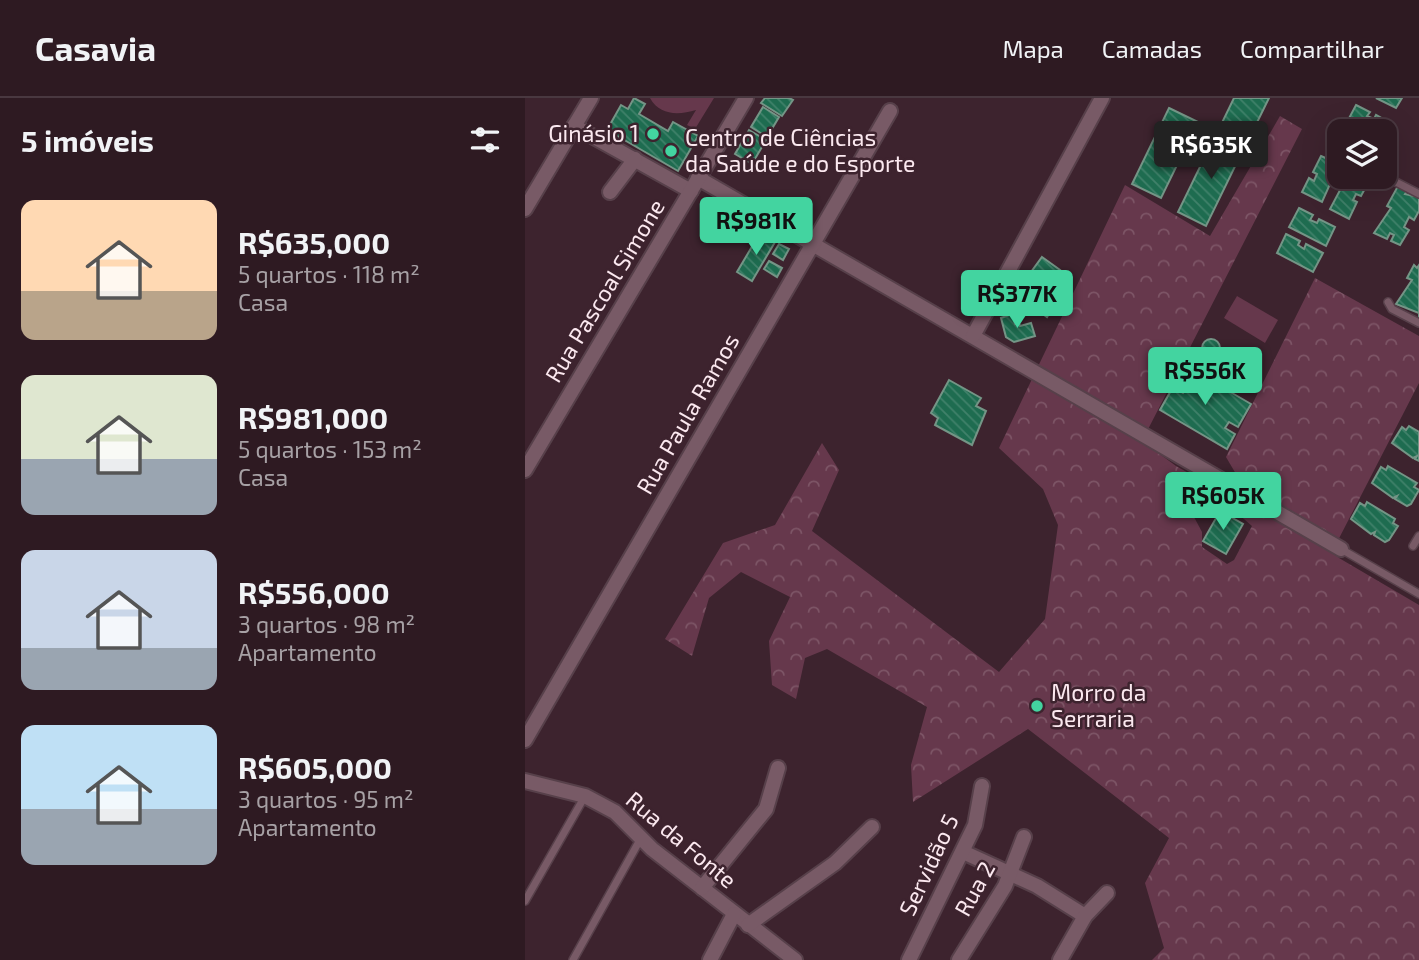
<!DOCTYPE html>
<html lang="pt">
<head>
<meta charset="utf-8">
<style>
	:root { --surface:#2e1a22; --page:#36232a; --text:#f1f3f6; --muted:#a7a1a5; --line:#493840; --accent:#43d4a0 }
	body { margin:0; font-family:"Exo 2",sans-serif; background:var(--page); color:var(--text); height:100vh; display:flex; flex-direction:column; font-size:26px; white-space:nowrap }
	* { box-sizing:border-box; margin:0 }
	p { font-size:23px; color:var(--muted) }
	.icon { flex:none; width:38px; height:38px; fill:none; stroke:currentColor; stroke-width:2; stroke-linecap:round; stroke-linejoin:round }
	.map { position:relative; flex:1; overflow:hidden }
	.side { display:flex; flex-direction:column; background:var(--surface); width:525px }
	.side>* { flex:none }
	.controls { position:absolute; left:802px; top:21px; display:grid; gap:14px }
	.controls a { display:grid; place-items:center; width:70px; height:70px; border-radius:14px; background:var(--surface); box-shadow:0 7px 28px #0002,0 0 0 2px var(--line); font-size:35px }
	.price { position:absolute; translate:-50% -60px; padding:0 16px; border-radius:7px; background:var(--accent); color:#111; font-size:23px; line-height:46px; filter:drop-shadow(0 2px 4px #0008) }
	.price::after { content:''; position:absolute; left:50%; top:42px; width:21px; height:16px; margin-left:-10px; background:inherit; clip-path:polygon(0 0,100% 0,50% 100%) }
	.price.selected { background:#222; color:#fff }
	ul { padding:0; list-style:none }
	li { display:flex; align-items:center; gap:21px; height:175px; padding:0 21px }
	li span { display:grid; place-items:center; flex:none; width:196px; height:140px; border-radius:14px; color:#555 }
	li>.icon { margin-inline-start:auto }
	span .icon { width:84px; height:84px; fill:#fffc; stroke-width:1 }
	li b { font-size:30px }
	h2 { display:flex; justify-content:space-between; align-items:center; height:84px; padding:0 21px; font-size:30px }
	header { display:flex; align-items:center; gap:42px; box-sizing:border-box; height:98px; padding:0 35px; background:var(--surface); border-bottom:2px solid var(--line) }
	header strong { font-size:33px }
	nav { display:flex; gap:38px; margin-inline-start:auto; font-size:24px }
	main { display:flex; flex:1; min-height:0 }
	.map>svg:first-child { display:block }
</style>
</head>
<body>
<header>
<strong>Casavia</strong>
<nav><a>Mapa</a><a>Camadas</a><a>Compartilhar</a></nav>
</header>
<main>
<section class="side">
<h2>5 imóveis<svg class="icon" aria-label="filters" viewBox="0 0 24 24"><path d="M4 7h16M4 17h16"/><circle cx="9" cy="7" r="2"/><circle cx="15" cy="17" r="2"/></svg></h2>
<ul>
<li><span style="background:linear-gradient(#ffd9b3 65%,#b9a48a 0)"><svg class="icon" aria-label="home" viewBox="0 0 24 24"><path d="M3 11l9-7 9 7M6 9v11h12V9"/></svg></span><div><b>R$635,000</b><p>5 quartos · 118 m²</p><p>Casa</p></div></li>
<li><span style="background:linear-gradient(#dfe7d0 60%,#9aa5b1 0)"><svg class="icon" aria-label="home" viewBox="0 0 24 24"><path d="M3 11l9-7 9 7M6 9v11h12V9"/></svg></span><div><b>R$981,000</b><p>5 quartos · 153 m²</p><p>Casa</p></div></li>
<li><span style="background:linear-gradient(#c9d6e8 70%,#9aa5b1 0)"><svg class="icon" aria-label="home" viewBox="0 0 24 24"><path d="M3 11l9-7 9 7M6 9v11h12V9"/></svg></span><div><b>R$556,000</b><p>3 quartos · 98 m²</p><p>Apartamento</p></div></li>
<li><span style="background:linear-gradient(#bfe0f5 60%,#9aa5b1 0)"><svg class="icon" aria-label="home" viewBox="0 0 24 24"><path d="M3 11l9-7 9 7M6 9v11h12V9"/></svg></span><div><b>R$605,000</b><p>3 quartos · 95 m²</p><p>Apartamento</p></div></li>
</ul>
</section>
<div class="map">
<svg width="894" height="862" viewBox="0 0 894 862">
	<defs>
		<pattern id="forest-crowns" width="20" height="18" patternUnits="userSpaceOnUse" patternTransform="scale(1.75)"><rect width="20" height="18" fill="#66384c"/><path d="M2 6a3 3 0 1 1 6 0M12 15a3 3 0 1 1 6 0" fill="none" stroke="#7d5566"/></pattern>
		<pattern id="building-back-hatch" width="6" height="6" patternUnits="userSpaceOnUse" patternTransform="scale(1.75)"><rect width="6" height="6" fill="#1e6c50"/><path d="M-1 5l2 2M0 0l6 6M5-1l2 2" fill="none" stroke="#40816a"/></pattern>
	</defs>
	<rect width="100%" height="100%" fill="#3d232e"/>
	<polygon fill="url(#forest-crowns)" points="755,18 777,31 617,343 651,368 688,389 669,419 677,434 677,449 702,466 709,462 727,428 704,408 707,398 724,384 711,376 701,359 790,180 894,238 894,285 808,452 814,460 894,507 894,862 627,862 639,850 620,785 644,740 503,631 388,704 386,667 402,609 302,551 280,560 271,601 247,587 244,543 265,499 216,474 184,500 167,558 140,541 198,445 250,427 297,345 314,372 287,433 474,574 520,521 533,427 518,391 474,350 600,87 685,138"/>
	<g fill="#66384c">
		<path d="M125,0H189L170,31L162,27L171,12C154,17 135,18 125,0Z"/>
		<polygon points="712,198 753,222 740,245 699,220"/>
	</g>
	<g fill="url(#building-back-hatch)" stroke="#749586" stroke-width="2">
		<polygon points="109,0 120,6 114,16 143,33 148,24 173,38 153,73 82,32 96,7 103,11"/>
		<polygon points="240,0 264,0 268,2 257,18 236,5"/>
		<polygon points="709,0 744,0 719,51 691,37"/>
		<polygon points="851,0 877,0 871,10"/>
		<polygon points="831,7 845,14 842,18 849,21 851,17 867,26 859,42 859,33 836,33 821,26"/>
		<polygon points="238,9 254,19 242,39 226,29"/>
		<polygon points="644,10 673,24 636,100 607,86"/>
		<polygon points="224,32 241,42 227,66 210,56"/>
		<polygon points="813,35 814,35 814,60 803,54"/>
		<polygon points="690,38 718,52 681,128 653,114"/>
		<polygon points="796,58 814,66 797,104 777,94 784,80 789,83 792,76 788,74"/>
		<polygon points="822,79 832,79 843,85 836,98 831,96 828,102 832,104 824,121 805,111"/>
		<polygon points="873,88 882,93 880,96 894,99 894,113 889,122 884,119 879,129 884,132 875,147 866,143 869,137 865,135 862,141 849,135 866,110 862,108"/>
		<polygon points="774,110 788,117 785,122 792,125 794,121 810,129 801,148 764,129"/>
		<polygon points="235,135 250,144 227,183 212,174"/>
		<polygon points="761,136 775,143 773,147 779,151 781,146 798,155 788,174 752,155"/>
		<polygon points="254,146 264,151 258,162 248,156"/>
		<polygon points="517,159 535,172 521,191 528,196 522,203 529,208 522,219 490,196"/>
		<polygon points="244,163 257,170 252,179 239,171"/>
		<polygon points="889,167 892,170 894,167 894,221 894,215 871,206 887,182 882,180"/>
		<polygon points="487,216 490,226 494,225 495,228 506,225 510,238 489,244 481,239 476,220"/>
		<circle cx="686" cy="250" r="9"/>
		<polygon points="659,267 726,306 713,329 704,324 700,330 710,336 702,351 635,312 648,289 658,295 661,290 650,284"/>
		<polygon points="424,282 456,300 451,308 461,313 447,347 410,327 413,320 406,315"/>
		<polygon points="884,328 894,334 894,363 890,361 892,358 888,360 867,345 877,329 881,332"/>
		<polygon points="863,368 892,385 889,389 894,392 886,406 882,408 870,401 872,398 868,400 847,385 856,369 861,372"/>
		<polygon points="842,404 870,421 868,425 873,428 864,442 860,444 849,437 850,434 846,436 826,421 835,405 840,408"/>
		<polygon points="695,413 718,426 701,456 678,443"/>
	</g>
	<g fill="none" stroke-linecap="round" stroke-linejoin="round">
		<defs>
			<g id="lane">
				<polyline points="867,82 894,96"/>
				<polyline points="863,204 867,211 894,225"/>
				<polyline points="888,448 894,438"/>
				<polyline points="816,451 894,496"/>
				<polyline points="0,803 60,698"/>
				<polyline points="48,862 116,740"/>
			</g>
			<g id="street">
				<polyline points="49,28 166,93"/>
				<polyline points="173,80 816,451"/>
				<polyline points="85,94 110,61"/>
				<polyline points="0,111 66,0"/>
				<polyline points="448,238 577,0"/>
				<polyline points="0,372 221,0"/>
				<polyline points="0,642 365,13"/>
				<polyline points="0,683 60,698 90,714 127,751 270,862"/>
				<polyline points="438,754 512,788 560,818"/>
				<polyline points="177,790 241,711 253,670"/>
				<polyline points="223,827 310,765 347,729"/>
				<polyline points="185,862 209,816"/>
				<polyline points="384,862 450,727 457,688"/>
				<polyline points="434,862 480,788 499,739"/>
				<polyline points="535,862 560,818 582,795"/>
			</g>
		</defs>
		<use href="#lane" stroke="#57404a" stroke-width="10"/>
		<use href="#street" stroke="#57404a" stroke-width="18"/>
		<use href="#lane" stroke="#785a66" stroke-width="7"/>
		<use href="#street" stroke="#785a66" stroke-width="14"/>
	</g>
	<g fill="#43d4a0" stroke="#3d232e" stroke-width="2.5">
		<circle cx="128" cy="36" r="7"/>
		<circle cx="146" cy="53" r="7"/>
		<circle cx="512" cy="608" r="7"/>
	</g>
	<g text-anchor="middle" stroke-width="5" stroke-linejoin="round" paint-order="stroke">
		<g font-size="23" fill="#fbe8ef" stroke="#3d232e" text-anchor="start">
			<text x="114" y="44" text-anchor="end">Ginásio 1</text>
			<text x="160" y="48">Centro de Ciências<tspan x="160" dy="26">da Saúde e do Esporte</tspan></text>
			<text x="526" y="603">Morro da<tspan x="526" dy="26">Serraria</tspan></text>
		</g>
		<g font-size="23" fill="#fbe8ef" stroke="#3d232e">
			<text transform="translate(80 193) rotate(-59)" y="8">Rua Pascoal Simone</text>
			<text transform="translate(163 316) rotate(-60)" y="8">Rua Paula Ramos</text>
			<text transform="translate(156 742) rotate(40)" y="8">Rua da Fonte</text>
			<text transform="translate(404 767) rotate(-65)" y="8">Servidão 5</text>
			<text transform="translate(450 791) rotate(-61)" y="8">Rua 2</text>
		</g>
	</g>
</svg>
<div class="controls">
<a><svg class="icon" aria-label="layers" viewBox="0 0 24 24"><path d="M12 4l9 5-9 5-9-5zM3 14l9 5 9-5"/></svg></a>
</div>
<b class="price selected" style="left:686px;top:83px">R$635K</b>
<b class="price" style="left:231px;top:159px">R$981K</b>
<b class="price" style="left:492px;top:232px">R$377K</b>
<b class="price" style="left:680px;top:309px">R$556K</b>
<b class="price" style="left:698px;top:434px">R$605K</b>
</div>
</main>
</body>
</html>
